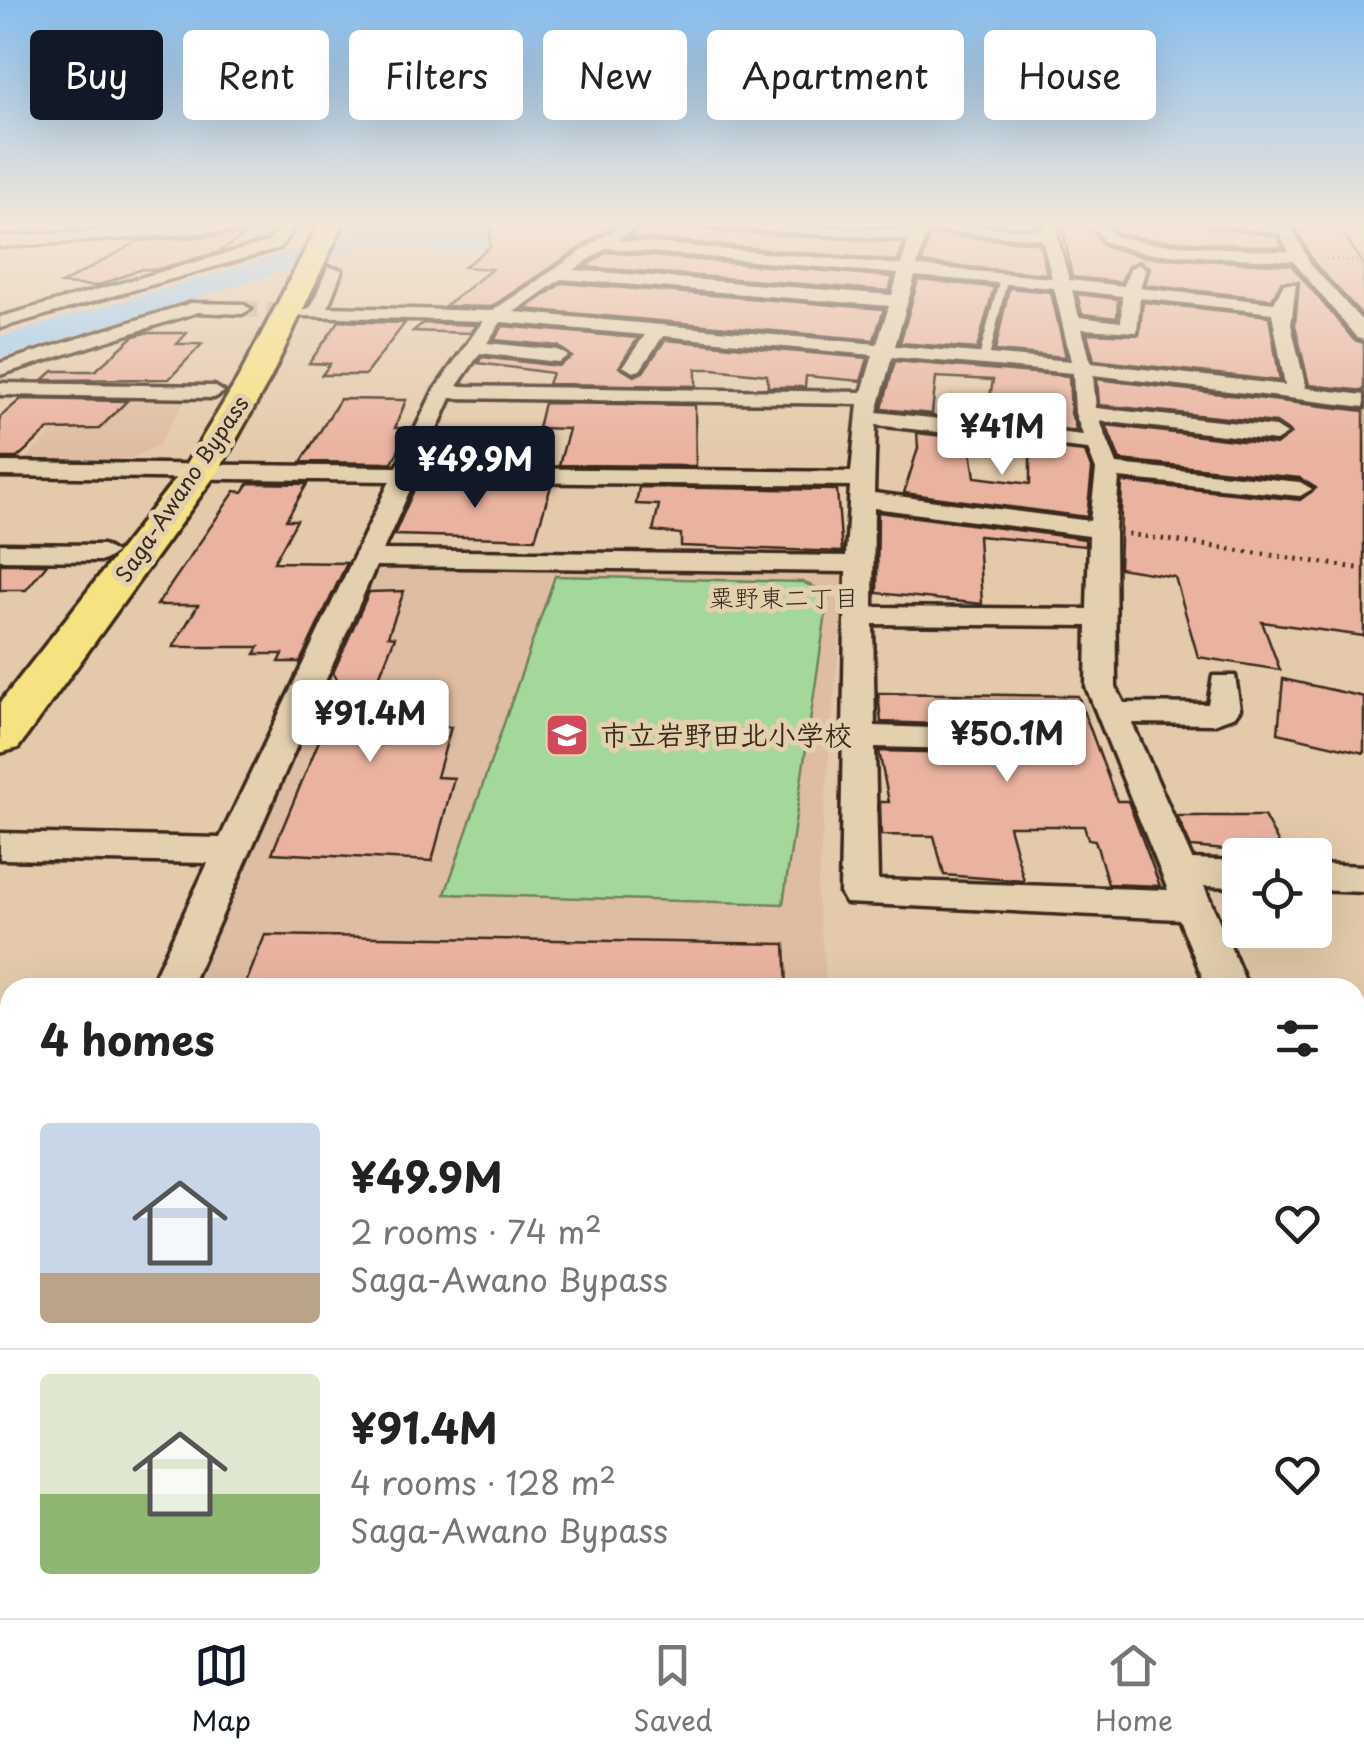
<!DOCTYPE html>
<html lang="en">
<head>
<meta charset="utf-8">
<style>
	:root { --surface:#fff; --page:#f6f6f6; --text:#222; --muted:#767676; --line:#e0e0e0; --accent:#111827 }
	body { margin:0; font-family:"Playpen Sans","Klee One",sans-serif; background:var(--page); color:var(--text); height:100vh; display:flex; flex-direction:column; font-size:38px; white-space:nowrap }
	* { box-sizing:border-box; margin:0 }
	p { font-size:32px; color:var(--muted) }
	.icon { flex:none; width:55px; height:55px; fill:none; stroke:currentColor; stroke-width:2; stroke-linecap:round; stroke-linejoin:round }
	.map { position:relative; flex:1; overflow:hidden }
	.panel { position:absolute; left:0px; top:978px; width:1365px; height:642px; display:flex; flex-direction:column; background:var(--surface); border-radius:30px 30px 0 0; box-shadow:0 10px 40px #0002 }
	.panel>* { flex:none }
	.guide { position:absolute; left:30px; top:30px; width:1305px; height:90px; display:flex; gap:20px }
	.fabs { position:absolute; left:1222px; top:838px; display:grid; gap:20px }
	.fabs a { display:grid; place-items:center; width:110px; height:110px; border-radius:10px; background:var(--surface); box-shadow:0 10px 40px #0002; font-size:50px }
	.price { position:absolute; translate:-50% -85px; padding:0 22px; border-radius:10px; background:#fff; color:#222; font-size:32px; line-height:65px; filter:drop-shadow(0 2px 5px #0008) }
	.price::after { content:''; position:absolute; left:50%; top:60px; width:30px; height:22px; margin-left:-15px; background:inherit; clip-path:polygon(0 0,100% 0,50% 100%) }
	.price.active { background:var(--accent); color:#fff }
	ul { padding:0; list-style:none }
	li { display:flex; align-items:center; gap:30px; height:250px; padding:0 40px }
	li+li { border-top:2px solid var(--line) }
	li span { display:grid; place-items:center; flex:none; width:280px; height:200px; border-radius:10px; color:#555 }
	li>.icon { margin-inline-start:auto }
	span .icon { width:120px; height:120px; fill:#fffc; stroke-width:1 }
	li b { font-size:42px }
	h2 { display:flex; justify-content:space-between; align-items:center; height:120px; padding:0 40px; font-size:42px }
	.pill { padding:0 35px; border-radius:10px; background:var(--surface); box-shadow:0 10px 40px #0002; font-size:35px; line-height:90px }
	.pill.active { background:var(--accent); color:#fff }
	.tab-bar { display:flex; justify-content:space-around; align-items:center; height:140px; border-top:2px solid var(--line); background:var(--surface); font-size:28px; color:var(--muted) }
	.tab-bar a { display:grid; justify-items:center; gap:5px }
	.tab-bar .active { color:var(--accent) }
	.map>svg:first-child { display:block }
</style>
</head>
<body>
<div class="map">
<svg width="1364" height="1618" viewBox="0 0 1364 1618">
	<rect width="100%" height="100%" fill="#e4caab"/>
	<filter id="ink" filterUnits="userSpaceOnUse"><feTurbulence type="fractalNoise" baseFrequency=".01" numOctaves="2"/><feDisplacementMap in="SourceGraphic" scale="20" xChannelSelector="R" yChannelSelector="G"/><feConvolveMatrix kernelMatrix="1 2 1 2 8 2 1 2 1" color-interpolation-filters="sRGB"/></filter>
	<g filter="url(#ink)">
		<g fill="#dfbda2">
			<polygon points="92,395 187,397 159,445 119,464 22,462"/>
			<polygon points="395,562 828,568 845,574 817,895 827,987 190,988 376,567"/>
		</g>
		<polygon fill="#a4d89b" stroke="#70815c" stroke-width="2.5" points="555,576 802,582 829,593 783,904 445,894"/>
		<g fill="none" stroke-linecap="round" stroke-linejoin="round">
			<polygon fill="#99cdf7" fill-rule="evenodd" points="388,222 428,222 412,231 437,237 465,235 469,225 514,222 492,235 487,248 437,253 381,241 0,358 0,337"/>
		</g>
		<g fill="#eab3a0" stroke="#3b2a1e" stroke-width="2.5">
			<polygon points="490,222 619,222 491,307 445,306 492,269 464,267 490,247"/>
			<polygon points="645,222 694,225 703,230 904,243 898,261 628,237"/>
			<polygon points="1119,222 1207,222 1209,227 1277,236 1283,248 1147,239 1116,233 1112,226"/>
			<polygon points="1293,222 1337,222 1364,266 1364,317 1314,263"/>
			<polygon points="1062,223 1090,225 1103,246 1145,257 1291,265 1354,340 1364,343 1364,391 1309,385 1295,325 1299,282 1281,282 1272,299 1145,285 1150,268 1140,261 1128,266 1121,282 1072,277"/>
			<polygon points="247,234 219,252 155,270 142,269 97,286 61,284 139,241"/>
			<polygon points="930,234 1039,243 1047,274 922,263"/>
			<polygon points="607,252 893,277 889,291 585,267"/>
			<polygon points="918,280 994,287 977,349 900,343"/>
			<polygon points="562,283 884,309 874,340 525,309"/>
			<polygon points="1009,288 1051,292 1066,357 995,351"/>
			<polygon points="1077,294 1118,299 1117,318 1082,314"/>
			<polygon points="1143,302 1269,316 1280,381 1094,360 1087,333 1139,335"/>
			<polygon points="339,321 405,323 365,375 322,375 330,364 309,363"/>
			<polygon points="423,323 476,325 470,333 413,331"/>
			<polygon points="503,326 638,338 619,367 634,376 643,372 665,340 868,358 861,381 806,376 805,387 768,387 767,375 713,369 696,369 696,386 548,384 552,373 478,363 482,357 558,366 572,357 558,346 494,340"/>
			<polygon points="145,333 187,333 177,344 202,344 169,379 43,380 53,371 95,371 134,336"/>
			<polygon points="895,361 1069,376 1071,413 1077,431 1031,425 1031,418 987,414 993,380 936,377 932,414 882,409"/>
			<polygon points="1097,379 1364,411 1364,636 1262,622 1280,670 1198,657 1175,577 1119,568 1122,482 1300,500 1316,488 1300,478 1120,460 1106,425 1276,445 1291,433 1276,423 1099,405"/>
			<polygon points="21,399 127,401 99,429 48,430 17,458 0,458 0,417"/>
			<polygon points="340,399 406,400 395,428 410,428 392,463 301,462"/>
			<polygon points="544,403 695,405 696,466 559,465 569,429 538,428"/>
			<polygon points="917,433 969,439 975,477 1030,484 1030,446 1085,452 1092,470 1087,517 904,493 918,448"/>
			<polygon points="249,483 307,484 286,520 297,520 274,562 347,563 300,662 279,662 283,654 255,654 259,647 173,647 198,605 157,605 235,491 243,492"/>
			<polygon points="416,485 551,486 535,539 394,535"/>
			<polygon points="639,487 837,490 842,552 681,546 681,534 653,531 659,505 636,504"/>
			<polygon points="878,512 1085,539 1085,546 978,536 982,604 877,593"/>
			<polygon points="0,564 47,564 26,590 0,590"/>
			<polygon points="404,591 388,636 395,637 364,715 417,715 414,727 451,727 437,777 454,778 432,861 272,853 334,705 347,695 333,673 369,592"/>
			<polygon points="1283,679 1364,697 1364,753 1278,733"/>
			<polygon points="878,693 1078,696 1117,801 1128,801 1160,886 1108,884 1095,840 1088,839 1084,826 1009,826 1024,881 944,875 934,836 881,835 880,802 889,802 879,751 962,753 976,748 980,737 974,728 962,725 881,722"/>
			<polygon points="1177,816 1264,816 1285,855 1191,847"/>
			<polygon points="265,935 785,944 787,988 244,988"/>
		</g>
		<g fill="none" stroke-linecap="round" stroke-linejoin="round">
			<polyline stroke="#c2aa8f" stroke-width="16" stroke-dasharray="16 9" stroke-linecap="butt" points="242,309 308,312"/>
			<defs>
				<polygon id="lane" points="1000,278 1007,280 989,358 984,361 979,358"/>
				<g id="street">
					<polygon points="231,222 298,222 287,227 291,232 280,248 0,328 0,317 268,242 275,232 272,228 0,247 0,237"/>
					<path d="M625,222H641L618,240L901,265L909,240L703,226L696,222L912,231L915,222L1042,230L1044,222H1058L1057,235L1069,280L1124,286L1130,269L1138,264L1146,269L1140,288L1274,303L1284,284H1296L1291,325L1306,388L1364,395V407L1093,375L1096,408L1276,427L1287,434L1276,441L1100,421L1117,464L1300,482L1312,489L1300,496L1119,478L1115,530L1116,687L1124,703L1208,704L1213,676H1235L1240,709L1235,716L1213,724L1132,723L1192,859L1240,861V887L1204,886L1248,988H1207L1179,919L846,903L840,893L846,572L376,566L190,988H149L208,863L0,859V833L220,838L390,481L0,476V462L397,467L433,392L483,321L302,316L299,312L311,307L328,267L342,270L328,307L492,311ZM927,230L1042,239L1052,278L917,266ZM606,248L898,274L892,295L574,270ZM915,276L1054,288L1071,361L895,346ZM561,279L889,306L877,344L514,312ZM1072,290L1122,296L1121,322L1079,317ZM1140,298L1272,313L1285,385L1091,363L1082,329L1137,332ZM501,322L645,335L623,366L633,372L640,370L663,336L873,355L862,392L457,386L480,353L558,362L568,356L558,350L487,343ZM892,357L1073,373L1075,413L1083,435L877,412ZM451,398L858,404L851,472L420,467ZM876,425L1088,449L1096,470L1090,521L874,493ZM414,481L850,486L846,556L383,550ZM874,508L1089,536L1087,609L873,607ZM873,624L1087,626L1086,687L1168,890L878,880L875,747L961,749L973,746L977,739L973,732L961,729L875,726Z"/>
					<polygon points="1289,222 1311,265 1364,323 1364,340 1357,338 1293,261 1146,253 1104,242 1093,226 1105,223 1114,236 1146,243 1289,252 1280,233 1210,223"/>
					<polygon points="191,303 242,304 251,309 242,314 198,312 0,375 0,363"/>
					<polygon points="0,383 214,386 224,392 214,398 0,395"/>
					<polygon points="0,544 103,545 116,553 103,561 0,560"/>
					<polygon points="1315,864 1364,866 1364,892 1315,890"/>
					<polygon points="1355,1259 1364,1262 1364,1331 1355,1327"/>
					<polygon points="10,1306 10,1378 0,1382 0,1311"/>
					<polygon points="0,1485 10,1486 10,1546 0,1545"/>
					<rect x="1355" y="1527" width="9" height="60"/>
				</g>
				<polygon id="highway" points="320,222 344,222 270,379 219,470 18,748 0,753 0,703 184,468 238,379"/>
			</defs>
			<use href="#lane" stroke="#3b2a1e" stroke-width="7"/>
			<use href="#street" stroke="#3b2a1e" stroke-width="7"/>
			<use href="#highway" stroke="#3b2a1e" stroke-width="7"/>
			<polyline stroke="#3b2a1e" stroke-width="2.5" stroke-dasharray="1 4" stroke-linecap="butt" points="1326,259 1364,262"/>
			<polyline stroke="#3b2a1e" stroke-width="5" stroke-dasharray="2.5 6" stroke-linecap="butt" points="1128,534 1364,569"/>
			<use href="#lane" fill="#e3d0ae" fill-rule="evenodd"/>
			<use href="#street" fill="#e3d0ae" fill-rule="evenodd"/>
			<use href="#highway" fill="#f7e281" fill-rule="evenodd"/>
		</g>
	</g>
	<linearGradient id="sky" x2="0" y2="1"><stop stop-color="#88beee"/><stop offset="0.5" stop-color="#f3e7d9"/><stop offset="1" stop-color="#f3e7d9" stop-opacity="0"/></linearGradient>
	<rect width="1364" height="448" fill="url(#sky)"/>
	<defs>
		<symbol id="school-square" viewBox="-11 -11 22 22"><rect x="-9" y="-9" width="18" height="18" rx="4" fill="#d1495b" stroke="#e3d0ae"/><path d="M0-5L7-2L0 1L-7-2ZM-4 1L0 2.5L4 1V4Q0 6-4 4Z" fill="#fff"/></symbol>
	</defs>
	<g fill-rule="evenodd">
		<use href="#school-square" x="542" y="710" width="50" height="50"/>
	</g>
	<g text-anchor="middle" stroke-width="10" stroke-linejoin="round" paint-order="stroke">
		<g font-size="22" fill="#3b2a1e" stroke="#e3d0ae">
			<text transform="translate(182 489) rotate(-56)" y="8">Saga-Awano Bypass</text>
		</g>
		<g font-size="25" fill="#3b2a1e" stroke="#e3d0ae">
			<text x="784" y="607">粟野東二丁目</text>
		</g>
		<g font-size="28" font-weight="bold" fill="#3b2a1e" stroke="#e3d0ae" text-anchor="start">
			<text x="600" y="745">市立岩野田北小学校</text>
		</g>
	</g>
</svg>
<div class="fabs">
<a><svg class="icon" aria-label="locate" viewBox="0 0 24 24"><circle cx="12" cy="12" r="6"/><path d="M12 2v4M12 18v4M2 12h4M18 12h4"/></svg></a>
</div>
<b class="price" style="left:1002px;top:478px">¥41M</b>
<b class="price active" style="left:475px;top:511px">¥49.9M</b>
<b class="price" style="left:370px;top:765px">¥91.4M</b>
<b class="price" style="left:1007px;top:785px">¥50.1M</b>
<div class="guide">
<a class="pill active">Buy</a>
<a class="pill">Rent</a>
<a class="pill">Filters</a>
<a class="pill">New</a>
<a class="pill">Apartment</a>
<a class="pill">House</a>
</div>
<section class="panel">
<h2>4 homes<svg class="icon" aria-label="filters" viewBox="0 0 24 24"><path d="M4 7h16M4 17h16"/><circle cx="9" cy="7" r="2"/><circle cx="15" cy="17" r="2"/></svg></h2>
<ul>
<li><span style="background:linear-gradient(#c9d6e8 75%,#b9a48a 0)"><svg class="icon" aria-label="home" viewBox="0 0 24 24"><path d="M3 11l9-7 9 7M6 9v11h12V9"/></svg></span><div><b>¥49.9M</b><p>2 rooms · 74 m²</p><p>Saga-Awano Bypass</p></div><svg class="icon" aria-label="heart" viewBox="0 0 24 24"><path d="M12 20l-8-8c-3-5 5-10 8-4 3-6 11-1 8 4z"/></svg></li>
<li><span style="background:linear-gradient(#dfe7d0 60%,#8fb573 0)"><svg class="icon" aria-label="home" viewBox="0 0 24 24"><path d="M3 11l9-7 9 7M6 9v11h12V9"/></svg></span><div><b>¥91.4M</b><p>4 rooms · 128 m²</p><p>Saga-Awano Bypass</p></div><svg class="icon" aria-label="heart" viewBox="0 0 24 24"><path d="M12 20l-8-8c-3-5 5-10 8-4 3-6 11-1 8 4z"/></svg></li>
</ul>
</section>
</div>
<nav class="tab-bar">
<a class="active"><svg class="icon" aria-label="map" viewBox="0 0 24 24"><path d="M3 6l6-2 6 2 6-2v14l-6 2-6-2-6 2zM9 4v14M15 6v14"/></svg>Map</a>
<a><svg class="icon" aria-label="saved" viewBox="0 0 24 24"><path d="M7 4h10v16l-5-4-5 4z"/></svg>Saved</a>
<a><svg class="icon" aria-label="home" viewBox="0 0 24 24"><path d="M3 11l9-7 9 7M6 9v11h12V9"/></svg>Home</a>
</nav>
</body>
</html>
